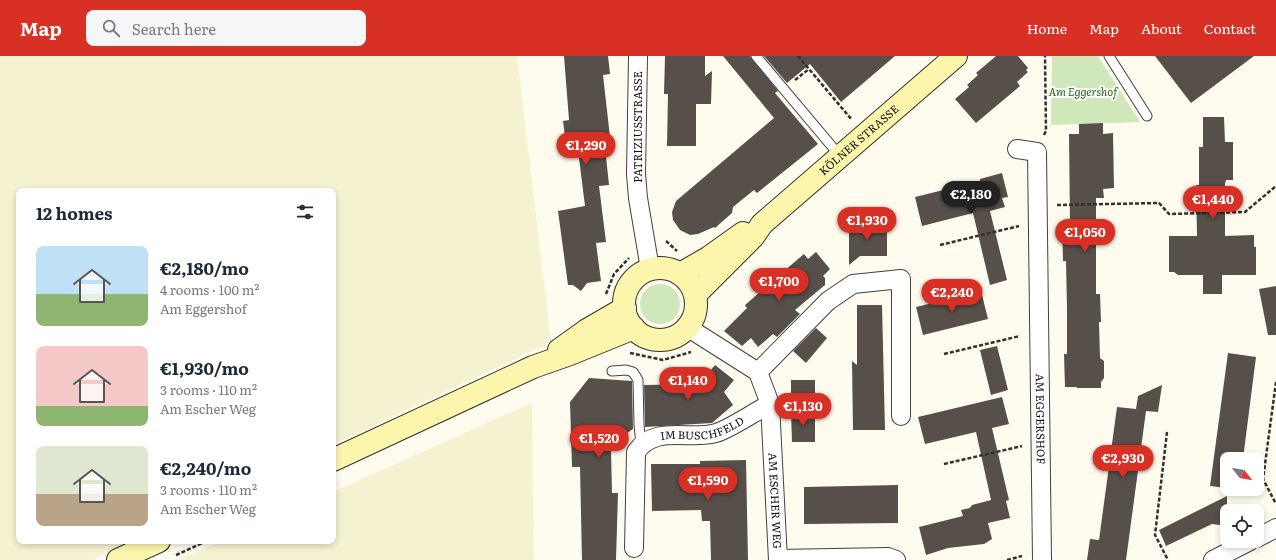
<!DOCTYPE html>
<html lang="en">
<head>
<meta charset="utf-8">
<style>
	:root { --surface:#fff; --page:#f6f6f7; --text:#1f2937; --muted:#747a83; --accent:#d93025 }
	body { margin:0; font-family:Literata,serif; background:var(--page); color:var(--text); height:100vh; display:flex; flex-direction:column; font-size:15px; white-space:nowrap }
	* { box-sizing:border-box; margin:0 }
	p { font-size:13px; color:var(--muted) }
	.icon { flex:none; width:22px; height:22px; fill:none; stroke:currentColor; stroke-width:2; stroke-linecap:round; stroke-linejoin:round }
	.map { position:relative; flex:1; overflow:hidden }
	.side { position:absolute; left:16px; top:132px; width:320px; height:356px; display:flex; flex-direction:column; background:var(--surface); border-radius:8px; box-shadow:0 2px 6px #0003 }
	.side>* { flex:none }
	.needle { width:26px; rotate:121deg }
	.fabs { position:absolute; left:1220px; top:396px; display:grid; gap:8px }
	.fabs a { display:grid; place-items:center; width:44px; height:44px; border-radius:8px; background:var(--surface); box-shadow:0 2px 6px #0003; font-size:20px }
	.price { position:absolute; translate:-50% -34px; padding:0 9px; border-radius:14px; background:var(--accent); color:#fff; font-size:13px; line-height:26px; filter:drop-shadow(0 1px 2px #0008) }
	.price::after { content:''; position:absolute; left:50%; top:24px; width:12px; height:9px; margin-left:-6px; background:inherit; clip-path:polygon(0 0,100% 0,50% 100%) }
	.price.selected { background:#222; color:#fff }
	ul { padding:0; list-style:none }
	li { display:flex; align-items:center; gap:12px; height:100px; padding:0 20px }
	li span { display:grid; place-items:center; flex:none; width:112px; height:80px; border-radius:8px; color:#555 }
	li>.icon { margin-inline-start:auto }
	span .icon { width:48px; height:48px; fill:#fffc; stroke-width:1 }
	li b { font-size:17px }
	h2 { display:flex; justify-content:space-between; align-items:center; height:48px; padding:0 20px; font-size:17px }
	header { display:flex; align-items:center; gap:24px; box-sizing:border-box; height:56px; padding:0 20px; background:var(--accent); color:#fff }
	header strong { font-size:19px }
	nav { display:flex; gap:22px; margin-inline-start:auto; font-size:14px }
	.search { width:280px; height:36px; background:var(--page); display:flex; align-items:center; gap:10px; box-sizing:border-box; padding:0 14px; border-radius:8px; color:var(--muted); font-size:15px }
	.map>svg:first-child { display:block }
</style>
</head>
<body>
<header>
<strong>Map</strong>
<div class="search"><svg class="icon" aria-label="search" viewBox="0 0 24 24"><circle cx="10" cy="10" r="6"/><path d="M15 15l6 6"/></svg>Search here</div>
<nav><a>Home</a><a>Map</a><a>About</a><a>Contact</a></nav>
</header>
<div class="map">
<svg width="1276" height="504" viewBox="0 0 1276 504">
	<rect width="100%" height="100%" fill="#fffcef"/>
	<g fill="#f4f2d0">
		<polygon points="0,0 517,0 551,286 333,389 333,135 19,135 19,485 132,485 92,504 0,504"/>
		<polygon points="532,347 534,504 179,504 222,485 333,485 333,436"/>
	</g>
	<g fill="#d0e8b9">
		<polygon points="1052,0 1098,0 1140,66 1051,69"/>
		<circle cx="660" cy="248" r="20"/>
	</g>
	<g fill="#564f4a">
		<polygon points="564,0 608,0 610,18 603,19 610,81 604,82 609,129 599,130 606,186 596,187 601,225 587,227 581,235 573,229 568,229 558,155 585,150 578,94 567,96 563,65 569,64"/>
		<polygon points="665,0 705,0 705,20 712,15 711,48 696,48 696,90 667,90 668,38 664,38"/>
		<polygon points="723,0 750,0 778,35 775,37 818,88 757,137 754,134 733,151 732,157 715,172 714,171 698,178 690,179 680,174 673,164 672,156 676,145 774,62"/>
		<polygon points="764,0 895,0 841,46 810,8 787,27"/>
		<polygon points="996,0 1018,0 1028,12 1026,14 1028,16 1017,26 1020,30 976,67 955,43 969,31 967,29 978,19 976,17"/>
		<polygon points="1155,0 1254,0 1191,47"/>
		<polygon points="1203,61 1224,61 1225,86 1233,86 1233,124 1226,124 1225,128 1225,180 1254,179 1254,191 1256,191 1256,219 1222,219 1222,238 1203,238 1203,219 1178,219 1174,216 1169,216 1169,180 1197,180 1196,129 1199,129 1199,91 1203,91"/>
		<polygon points="1103,67 1103,78 1113,77 1114,132 1103,133 1104,142 1096,142 1096,238 1100,238 1101,266 1099,266 1100,302 1104,305 1104,322 1101,326 1101,332 1077,332 1077,331 1065,331 1064,298 1067,298 1067,253 1066,205 1063,205 1062,168 1070,168 1069,78 1079,78 1079,68"/>
		<polygon points="1002,117 1008,141 1002,142 1005,151 990,155 1007,224 990,229 973,157 922,170 915,141 980,125 980,123"/>
		<polygon points="887,168 887,200 860,200 849,209 849,169"/>
		<polygon points="816,196 830,213 823,220 825,222 825,229 795,254 800,258 777,281 773,278 758,291 751,282 742,290 724,275 747,252 745,249 777,221 804,198 808,203"/>
		<polygon points="1276,230 1276,279 1268,279 1259,233"/>
		<polygon points="981,235 988,263 923,279 916,251"/>
		<polygon points="857,249 882,249 885,374 853,374 852,305 857,309"/>
		<polygon points="816,272 827,282 806,307 793,295"/>
		<polygon points="997,290 1008,334 991,339 980,294"/>
		<polygon points="1228,297 1256,301 1243,403 1227,403 1227,432 1210,430"/>
		<polygon points="715,309 734,324 724,336 733,349 712,367 645,371 644,329 699,328"/>
		<polygon points="589,322 632,325 633,373 616,385 616,394 611,394 612,437 618,437 616,504 582,504 580,411 572,411 570,346"/>
		<polygon points="791,324 815,324 815,345 791,344"/>
		<polygon points="1162,329 1158,356 1146,355 1126,504 1087,504 1090,483 1099,484 1117,351 1136,353 1138,340"/>
		<polygon points="1002,341 1009,368 992,372 1009,444 1006,445 1010,462 988,467 992,483 984,488 948,492 926,499 919,471 963,460 961,454 970,452 972,449 991,444 976,376 925,388 918,361"/>
		<polygon points="815,355 815,386 792,386 791,356"/>
		<polygon points="746,404 748,504 711,504 710,465 702,465 701,454 652,455 651,408 700,408 700,405"/>
		<polygon points="898,429 898,467 804,468 804,431"/>
		<polygon points="1227,440 1227,470 1212,468 1166,490 1159,474"/>
	</g>
	<g fill="none" stroke-linecap="round" stroke-linejoin="round">
		<defs>
			<g id="service">
				<polyline points="756,0 840,100"/>
				<polyline points="1109,0 1147,60"/>
				<polyline points="612,315 626,314 633,316 638,324 639,369 641,388"/>
				<polyline points="771,350 812,350"/>
			</g>
			<g id="minor">
				<polyline points="638,0 636,118 638,142 650,213"/>
				<path id="s1" d="M1017,93L1037,96L1042,504"/>
				<path id="s2" d="M687,271L758,316L770,348L778,504"/>
				<polyline points="758,316 828,245 853,228 901,223 901,360"/>
				<polyline points="1257,482 1276,472"/>
				<path id="s3" d="M634,492L636,396C655,368 690,385 716,377C730,373 756,355 770,348"/>
				<polyline points="778,503 888,501 896,504"/>
				<polyline points="1213,504 1250,485"/>
			</g>
			<g id="secondary">
				<circle cx="660" cy="248" r="36"/>
				<polyline points="680,218 708,202 743,177"/>
				<path id="s4" d="M695,239L753,181L762,168L956,0"/>
				<polyline points="559,294 587,274 625,252"/>
				<polyline points="333,404 533,311 570,298 634,272"/>
				<polyline points="118,504 159,485"/>
			</g>
		</defs>
		<use href="#service" stroke="#414141" stroke-width="11"/>
		<use href="#minor" stroke="#414141" stroke-width="20"/>
		<use href="#secondary" stroke="#303030" stroke-width="24"/>
		<g stroke="#303030" stroke-width="2.5" stroke-dasharray="4 2" stroke-linecap="butt">
			<polyline points="798,0 852,64"/>
			<polyline points="795,24 809,13"/>
			<polyline points="1044,79 1046,75 1045,0"/>
			<polyline points="1057,149 1159,147 1169,158 1245,156 1276,130"/>
			<polyline points="666,185 677,195"/>
			<polyline points="940,189 1019,170"/>
			<polyline points="606,238 614,218 629,202"/>
			<polyline points="630,297 663,304 691,296"/>
			<polyline points="944,298 1020,280"/>
			<polyline points="1276,326 1263,423 1276,448"/>
			<polyline points="1167,376 1155,479 1168,504"/>
			<polyline points="944,408 1022,390"/>
			<polyline points="176,499 207,485"/>
			<polyline points="1007,504 1022,500"/>
		</g>
		<use href="#service" stroke="#fff" stroke-width="9"/>
		<use href="#minor" stroke="#fff" stroke-width="18"/>
		<use href="#secondary" stroke="#fcf6ac" stroke-width="22"/>
	</g>
	<g text-anchor="middle" stroke-width="4" stroke-linejoin="round" paint-order="stroke">
		<g font-size="11" font-style="italic" fill="#2c6420" stroke="#fff">
			<text x="1083" y="40">Am Eggershof</text>
		</g>
		<g font-size="11" fill="#0e0e0e" stroke="#fff">
			<text transform="translate(638 71) rotate(-90)" y="4">PATRIZIUSSTRASSE</text>
			<text dy="4" stroke="none"><textPath href="#s4" startOffset="226">KÖLNER STRASSE</textPath></text>
			<text dy="4" stroke="none"><textPath href="#s1" startOffset="287">AM EGGERSHOF</textPath></text>
			<text dy="4" stroke="none"><textPath href="#s3" startOffset="169">IM BUSCHFELD</textPath></text>
			<text dy="4" stroke="none"><textPath href="#s2" startOffset="215">AM ESCHER WEG</textPath></text>
		</g>
	</g>
</svg>
<div class="fabs">
<a><svg class="needle" viewBox="-14 -14 28 28"><path d="M0-13l5 13h-10z" fill="#e53935"/><path d="M0 13l5-13h-10z" fill="#747a83"/></svg></a>
<a><svg class="icon" aria-label="locate" viewBox="0 0 24 24"><circle cx="12" cy="12" r="6"/><path d="M12 2v4M12 18v4M2 12h4M18 12h4"/></svg></a>
</div>
<b class="price" style="left:586px;top:110px">€1,290</b>
<b class="price selected" style="left:971px;top:159px">€2,180</b>
<b class="price" style="left:1213px;top:164px">€1,440</b>
<b class="price" style="left:867px;top:185px">€1,930</b>
<b class="price" style="left:1085px;top:197px">€1,050</b>
<b class="price" style="left:779px;top:246px">€1,700</b>
<b class="price" style="left:952px;top:257px">€2,240</b>
<b class="price" style="left:688px;top:345px">€1,140</b>
<b class="price" style="left:803px;top:371px">€1,130</b>
<b class="price" style="left:599px;top:403px">€1,520</b>
<b class="price" style="left:1123px;top:423px">€2,930</b>
<b class="price" style="left:708px;top:445px">€1,590</b>
<section class="side">
<h2>12 homes<svg class="icon" aria-label="filters" viewBox="0 0 24 24"><path d="M4 7h16M4 17h16"/><circle cx="9" cy="7" r="2"/><circle cx="15" cy="17" r="2"/></svg></h2>
<ul>
<li><span style="background:linear-gradient(#bfe0f5 60%,#8fb573 0)"><svg class="icon" aria-label="home" viewBox="0 0 24 24"><path d="M3 11l9-7 9 7M6 9v11h12V9"/></svg></span><div><b>€2,180/mo</b><p>4 rooms · 100 m²</p><p>Am Eggershof</p></div></li>
<li><span style="background:linear-gradient(#f6c9c9 75%,#8fb573 0)"><svg class="icon" aria-label="home" viewBox="0 0 24 24"><path d="M3 11l9-7 9 7M6 9v11h12V9"/></svg></span><div><b>€1,930/mo</b><p>3 rooms · 110 m²</p><p>Am Escher Weg</p></div></li>
<li><span style="background:linear-gradient(#dfe7d0 60%,#b9a48a 0)"><svg class="icon" aria-label="home" viewBox="0 0 24 24"><path d="M3 11l9-7 9 7M6 9v11h12V9"/></svg></span><div><b>€2,240/mo</b><p>3 rooms · 110 m²</p><p>Am Escher Weg</p></div></li>
</ul>
</section>
</div>
</body>
</html>
